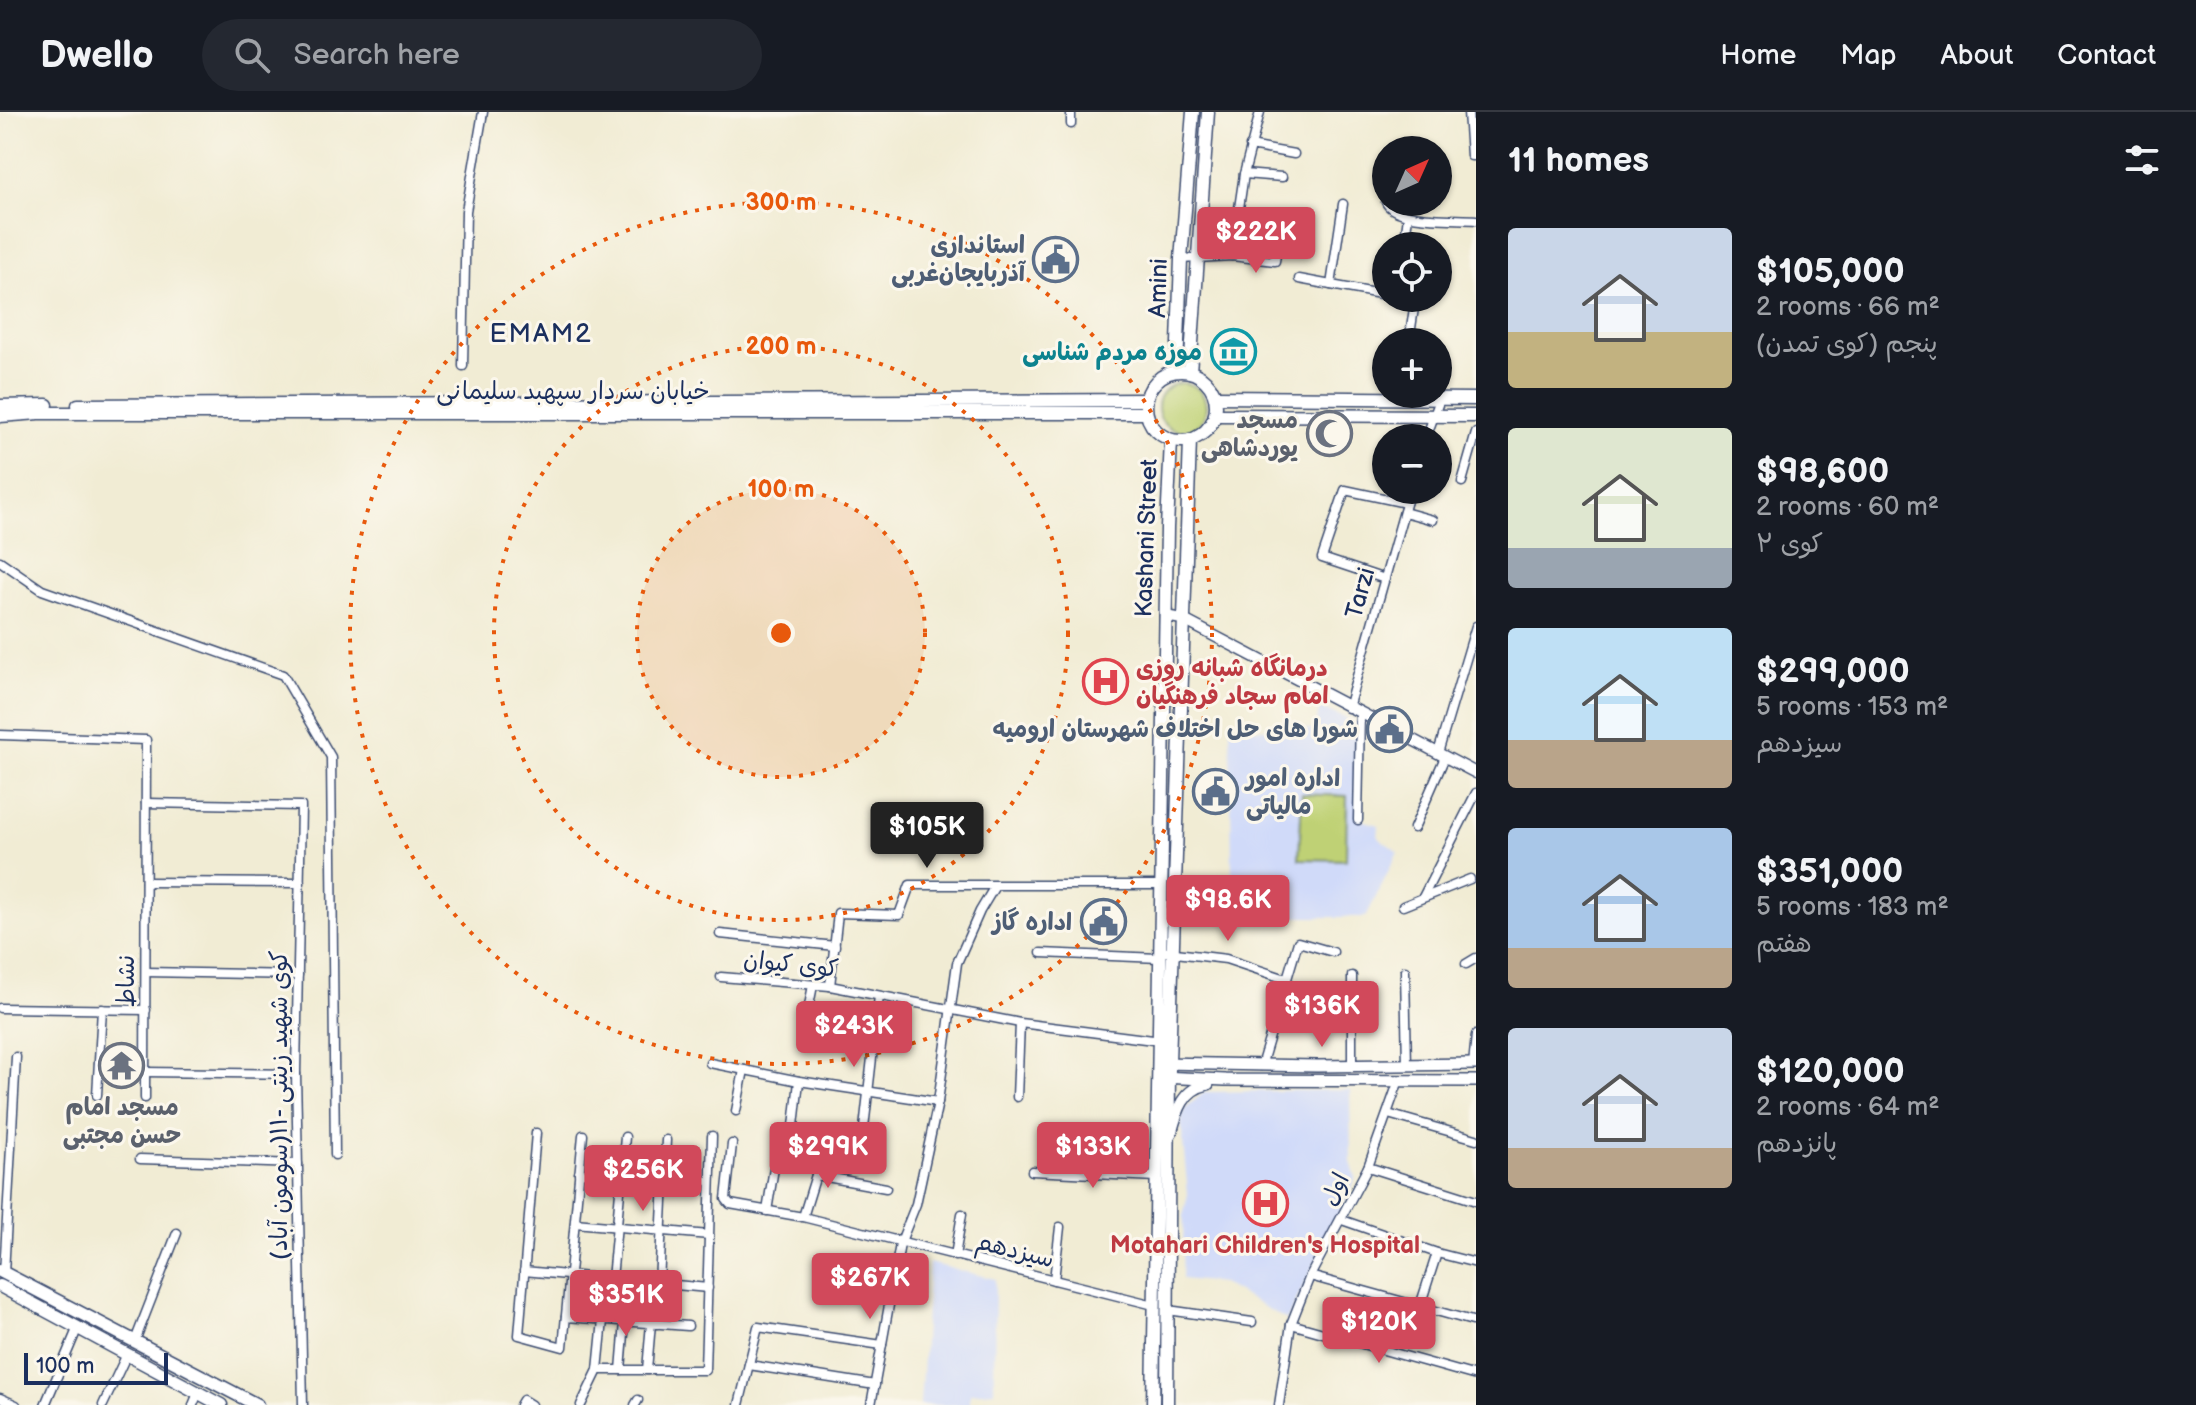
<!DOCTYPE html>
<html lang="en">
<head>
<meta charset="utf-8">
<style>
	:root { --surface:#171b24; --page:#242831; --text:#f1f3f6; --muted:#9ea1a6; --line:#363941; --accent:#d1495b }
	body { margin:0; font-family:"Balsamiq Sans","Playpen Sans Arabic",sans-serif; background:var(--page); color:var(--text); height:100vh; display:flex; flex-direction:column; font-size:30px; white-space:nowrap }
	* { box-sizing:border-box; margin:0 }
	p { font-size:26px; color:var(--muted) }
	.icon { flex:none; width:44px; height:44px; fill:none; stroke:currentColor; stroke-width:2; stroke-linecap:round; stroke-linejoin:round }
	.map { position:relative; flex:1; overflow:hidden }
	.details { display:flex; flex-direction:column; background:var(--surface); width:720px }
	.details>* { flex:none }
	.needle { width:52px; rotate:45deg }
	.controls { position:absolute; left:1372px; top:24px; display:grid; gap:16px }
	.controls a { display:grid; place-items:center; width:80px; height:80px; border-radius:50%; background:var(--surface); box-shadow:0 2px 6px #0004; font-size:40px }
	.scale { position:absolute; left:24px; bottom:20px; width:144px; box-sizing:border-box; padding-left:8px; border:4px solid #1b2f5e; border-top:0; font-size:22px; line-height:28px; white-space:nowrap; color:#1b2f5e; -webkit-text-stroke:6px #fbf7ec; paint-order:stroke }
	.price { position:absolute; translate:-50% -68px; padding:0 18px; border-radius:8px; background:var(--accent); color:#fff; font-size:26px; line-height:52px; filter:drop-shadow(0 2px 4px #0008) }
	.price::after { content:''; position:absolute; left:50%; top:48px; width:24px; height:18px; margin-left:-12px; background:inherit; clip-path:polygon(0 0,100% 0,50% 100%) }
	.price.selected { background:#222; color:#fff }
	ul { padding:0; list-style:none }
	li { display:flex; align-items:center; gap:24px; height:200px; padding:0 32px }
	li span { display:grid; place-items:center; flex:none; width:224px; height:160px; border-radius:8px; color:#555 }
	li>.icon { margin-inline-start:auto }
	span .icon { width:96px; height:96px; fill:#fffc; stroke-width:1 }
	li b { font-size:34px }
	h2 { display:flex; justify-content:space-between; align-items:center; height:96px; padding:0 32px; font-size:34px }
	header { display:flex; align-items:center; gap:48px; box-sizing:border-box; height:112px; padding:0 40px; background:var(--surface); border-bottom:2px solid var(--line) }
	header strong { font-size:38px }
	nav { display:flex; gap:44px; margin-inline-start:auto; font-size:28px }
	.search { width:560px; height:72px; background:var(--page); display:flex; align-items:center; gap:20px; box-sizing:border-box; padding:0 28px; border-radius:44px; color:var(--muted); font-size:30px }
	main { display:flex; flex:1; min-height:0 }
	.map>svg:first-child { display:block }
</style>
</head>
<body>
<header>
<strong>Dwello</strong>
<div class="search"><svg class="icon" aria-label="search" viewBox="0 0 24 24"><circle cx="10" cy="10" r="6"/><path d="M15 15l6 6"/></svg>Search here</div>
<nav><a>Home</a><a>Map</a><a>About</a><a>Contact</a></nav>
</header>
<main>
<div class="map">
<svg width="1476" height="1293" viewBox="0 0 1476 1293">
	<rect width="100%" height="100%" fill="#fbf7ec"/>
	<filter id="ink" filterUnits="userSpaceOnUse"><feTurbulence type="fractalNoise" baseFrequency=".0125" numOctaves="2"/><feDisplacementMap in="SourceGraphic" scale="16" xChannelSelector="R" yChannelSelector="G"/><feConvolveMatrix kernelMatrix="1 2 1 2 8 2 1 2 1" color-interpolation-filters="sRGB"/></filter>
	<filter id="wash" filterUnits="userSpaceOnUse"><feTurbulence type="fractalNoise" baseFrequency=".006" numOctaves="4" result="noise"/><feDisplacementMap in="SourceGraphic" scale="32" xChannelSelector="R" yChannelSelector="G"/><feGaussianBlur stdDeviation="1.8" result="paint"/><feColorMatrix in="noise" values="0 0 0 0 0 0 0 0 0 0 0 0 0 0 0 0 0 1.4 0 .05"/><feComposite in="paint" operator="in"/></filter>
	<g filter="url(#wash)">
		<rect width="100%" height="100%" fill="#f1ecd4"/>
		<g fill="#d0daf9">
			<polygon points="1320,596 1360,612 1358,707 1379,713 1378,725 1398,740 1366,805 1263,805 1263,768 1232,761 1230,617 1314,617"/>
			<polygon points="1350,978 1351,1050 1356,1066 1287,1208 1221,1171 1182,1167 1184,1100 1188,1082 1181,1009 1184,997 1205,980"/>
			<polygon points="929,1151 995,1167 994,1279 970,1281 970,1293 920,1293"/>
		</g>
		<g fill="#bfd174" stroke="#6d8069" stroke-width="2">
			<circle cx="1182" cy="295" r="24"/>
			<polygon points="1302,682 1347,684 1346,748 1299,747"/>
		</g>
	</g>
	<g filter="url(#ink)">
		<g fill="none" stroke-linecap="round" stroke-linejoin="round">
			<defs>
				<g id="minor">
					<polyline points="1468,0 1471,44 1476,44"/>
					<polyline points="1071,12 1071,0"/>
					<polyline points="1250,34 1294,42"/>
					<polyline points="1244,62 1282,65"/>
					<path d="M1386,90C1394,110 1455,106 1476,108"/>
					<polyline points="1343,92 1331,173 1386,183"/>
					<polyline points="1404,134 1408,104"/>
					<polyline points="1232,144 1244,62 1260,0"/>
					<polyline points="1181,147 1232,144 1275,149 1281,117"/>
					<polyline points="1299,167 1331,173"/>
					<polyline points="1400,186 1415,189 1409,230"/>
					<polyline points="463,254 466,99 483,0"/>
					<polyline points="1426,326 1440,287"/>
					<polyline points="1462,370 1476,321"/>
					<polyline points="1404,400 1433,408"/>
					<polyline points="0,449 42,478 283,563 331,645 335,1043"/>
					<polyline points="1385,467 1322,446 1345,378 1406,391"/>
					<polyline points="1348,596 1410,378"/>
					<polyline points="0,623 146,628 145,986"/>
					<polyline points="1438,641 1476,514"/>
					<polyline points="146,691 301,694 296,962 303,1293"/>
					<polyline points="1358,708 1360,602"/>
					<polyline points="1414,716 1445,645"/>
					<polyline points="146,770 300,771"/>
					<polyline points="1423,785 1476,681"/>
					<polyline points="1403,794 1470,767"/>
					<polyline points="720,822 835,834"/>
					<polyline points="1159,839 1226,847 1286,867"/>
					<polyline points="1041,841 1159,846"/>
					<polyline points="1466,852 1476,846"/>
					<polyline points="1405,859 1407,953"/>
					<polyline points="146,860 298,863"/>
					<polyline points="1352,864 1352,954"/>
					<polyline points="721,865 830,874 1020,911 1161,929"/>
					<polyline points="830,874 838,801 899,803 910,773 1160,773"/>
					<polyline points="0,896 146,898"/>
					<polyline points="803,925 813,873"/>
					<polyline points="710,951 799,969 938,990"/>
					<polyline points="1473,953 1476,923"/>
					<polyline points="1261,954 1298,830 1333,840"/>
					<polyline points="145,960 296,962"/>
					<polyline points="97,983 102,897"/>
					<polyline points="1017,985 1020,911"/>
					<polyline points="736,999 744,958"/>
					<polyline points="1388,1002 1476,1027"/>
					<polyline points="536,1021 519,1223 563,1235 583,1023"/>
					<polyline points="793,1023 799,969"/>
					<polyline points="732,1032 726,1087 730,1092 803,1105 1154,1193"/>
					<polyline points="862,1034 879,884"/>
					<polyline points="140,1047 298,1052"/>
					<polyline points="1368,1055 1476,1089"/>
					<polyline points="1032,1059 1156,1065"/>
					<polyline points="579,1061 710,1069"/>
					<polyline points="816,1063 886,1076"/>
					<polyline points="767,1099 774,1056"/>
					<polyline points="803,1105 816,1063 819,1043"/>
					<polyline points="1342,1108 1437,1141 1476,1151"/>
					<polyline points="575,1111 709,1123"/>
					<polyline points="955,1144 962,1102"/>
					<polyline points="524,1159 708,1176"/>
					<polyline points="4,1161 16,945"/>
					<polyline points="1310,1164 1476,1210"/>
					<polyline points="612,1167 625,1025"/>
					<polyline points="1054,1168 1060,1115"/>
					<polyline points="1420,1194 1437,1141"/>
					<polyline points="1168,1198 1252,1210"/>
					<polyline points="566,1205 688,1214"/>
					<polyline points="657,1212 666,1028"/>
					<polyline points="1291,1212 1476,1264"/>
					<polyline points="135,1229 177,1121"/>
					<polyline points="749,1253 875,1273"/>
					<polyline points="598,1258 705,1258 712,1024"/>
					<polyline points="621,1258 625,1210"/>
					<polyline points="647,1258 651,1211"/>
					<polyline points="0,1286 16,1293"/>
					<polyline points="45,1293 78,1215"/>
					<polyline points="103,1293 127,1242"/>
					<polyline points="193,1293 198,1281"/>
					<polyline points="520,1293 523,1288 531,1293"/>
					<polyline points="581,1293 598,1258 603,1208"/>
					<polyline points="635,1293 638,1288"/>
					<polyline points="739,1293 758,1215 882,1233"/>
					<polyline points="871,1293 900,1132 916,1092 938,990 957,851 980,799 995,774"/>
					<polyline points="1279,1293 1291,1212 1310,1164 1368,1055 1399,968"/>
				</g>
				<polyline id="tertiary" points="1165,504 1182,507 1476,661"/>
				<g id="secondary">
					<polyline points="1161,951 1317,954 1476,952"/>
					<polyline points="1161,965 1225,968 1476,969"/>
					<path d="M1171,1021C1177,998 1183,977 1208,972"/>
				</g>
				<g id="primary">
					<polyline points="1177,259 1181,147 1193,0"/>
					<circle cx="1181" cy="294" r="35"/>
					<polyline points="1190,260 1208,0"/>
					<polyline points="1215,285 1476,287"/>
					<polyline points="78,293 1146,288"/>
					<polyline points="0,294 47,293"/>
					<polyline points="1215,303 1476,304"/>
					<polyline points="0,304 39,301 1146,301"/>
					<polyline points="0,1159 257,1293"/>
					<polyline points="0,1174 221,1293"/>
					<polyline points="1153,1293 1167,416 1171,328"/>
					<polyline points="1167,1293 1169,950 1190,328"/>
				</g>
			</defs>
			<use href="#minor" stroke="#3b4b70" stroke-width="11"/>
			<use href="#tertiary" stroke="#3b4b70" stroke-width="13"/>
			<use href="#secondary" stroke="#3b4b70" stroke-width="14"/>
			<use href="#primary" stroke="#3b4b70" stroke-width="15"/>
			<use href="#minor" stroke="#fff" stroke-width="8"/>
			<use href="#tertiary" stroke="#fff" stroke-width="10"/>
			<use href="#secondary" stroke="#fff" stroke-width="11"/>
			<use href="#primary" stroke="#fff" stroke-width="12"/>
		</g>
	</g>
	<circle cx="781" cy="521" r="144" fill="#e8590c" fill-opacity=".12"/>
	<g fill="none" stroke="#e8590c" stroke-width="4" stroke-dasharray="4 8">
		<circle cx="781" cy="521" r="144"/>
		<circle cx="781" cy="521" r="287"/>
		<circle cx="781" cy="521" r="431"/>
	</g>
	<defs>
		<symbol id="civic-ring" viewBox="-11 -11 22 22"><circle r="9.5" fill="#fbf7ec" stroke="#5c6f8a" stroke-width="1.5"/><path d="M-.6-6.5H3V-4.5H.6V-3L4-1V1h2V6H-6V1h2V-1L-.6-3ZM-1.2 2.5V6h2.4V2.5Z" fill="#5c6f8a"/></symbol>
		<symbol id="museum-ring" viewBox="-11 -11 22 22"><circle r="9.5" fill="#fbf7ec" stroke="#0f9aa8" stroke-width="1.5"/><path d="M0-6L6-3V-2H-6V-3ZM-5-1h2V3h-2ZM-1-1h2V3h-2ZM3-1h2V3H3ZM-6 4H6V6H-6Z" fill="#0f9aa8"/></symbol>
		<symbol id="mosque-ring" viewBox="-11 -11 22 22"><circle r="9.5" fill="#fbf7ec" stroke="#6b7280" stroke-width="1.5"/><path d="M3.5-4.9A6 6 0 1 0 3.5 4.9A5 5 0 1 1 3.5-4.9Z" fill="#6b7280"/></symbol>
		<symbol id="hospital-ring" viewBox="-11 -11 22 22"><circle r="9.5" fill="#fbf7ec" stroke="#e0444e" stroke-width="1.5"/><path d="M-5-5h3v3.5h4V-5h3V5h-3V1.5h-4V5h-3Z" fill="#e0444e"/></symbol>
		<symbol id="temple-ring" viewBox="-11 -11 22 22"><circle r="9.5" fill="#fbf7ec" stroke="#6b7280" stroke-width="1.5"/><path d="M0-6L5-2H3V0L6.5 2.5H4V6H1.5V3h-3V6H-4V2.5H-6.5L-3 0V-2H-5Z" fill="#6b7280"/></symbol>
	</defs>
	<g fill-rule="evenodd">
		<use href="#civic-ring" x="1030" y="122" width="51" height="51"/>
		<use href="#museum-ring" x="1208" y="214" width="51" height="51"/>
		<use href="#mosque-ring" x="1304" y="296" width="51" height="51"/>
		<use href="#hospital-ring" x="1080" y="544" width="51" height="51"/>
		<use href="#civic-ring" x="1364" y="592" width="51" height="51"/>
		<use href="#civic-ring" x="1190" y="654" width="51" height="51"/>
		<use href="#civic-ring" x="1078" y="784" width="51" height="51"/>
		<use href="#temple-ring" x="96" y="928" width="51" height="51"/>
		<use href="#hospital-ring" x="1240" y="1066" width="51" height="51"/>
	</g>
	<g text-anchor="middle" stroke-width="6" stroke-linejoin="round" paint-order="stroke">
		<g font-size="24" font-weight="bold" fill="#4e5e75" stroke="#fbf7ec" text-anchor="end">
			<text x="1025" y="141">استانداری<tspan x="1025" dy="28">آذربایجان‌غربی</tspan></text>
			<text x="1358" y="625">شورا های حل اختلاف شهرستان ارومیه</text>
			<text x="1246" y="674" text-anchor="start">اداره امور<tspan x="1246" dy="28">مالیاتی</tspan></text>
			<text x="1072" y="818">اداره گاز</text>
		</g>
		<g font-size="24" fill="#1b2f5e" stroke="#fbf7ec">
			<text transform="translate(1158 176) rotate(-88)" y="8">Amini</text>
			<text x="573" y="287">خیابان سردار سپهبد سلیمانی</text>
			<text transform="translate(1146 426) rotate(-88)" y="8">Kashani Street</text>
			<text transform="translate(1360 481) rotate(-74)" y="8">Tarzi</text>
			<text transform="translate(791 852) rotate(6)" y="8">کوی کیوان</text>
			<text transform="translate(126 869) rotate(-90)" y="8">نشاط</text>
			<text transform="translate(279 993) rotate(-90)" y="8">کوی شهید زینتی -۱۱(سومون آباد)</text>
			<text transform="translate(1335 1077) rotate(-63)" y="8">اول</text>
			<text transform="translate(1015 1138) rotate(14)" y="8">سیزدهم</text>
		</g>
		<g font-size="24" font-weight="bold" fill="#0d838f" stroke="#fbf7ec" text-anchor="end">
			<text x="1202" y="248">موزه مردم شناسی</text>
		</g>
		<g font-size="24" font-weight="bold" fill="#5b616d" stroke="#fbf7ec" text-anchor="end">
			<text x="1298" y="316">مسجد<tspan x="1298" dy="28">یوردشاهی</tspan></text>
			<text x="122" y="1003" text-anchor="middle">مسجد امام<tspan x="122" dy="28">حسن مجتبی</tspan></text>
		</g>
		<g font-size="24" font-weight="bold" fill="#be3a42" stroke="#fbf7ec" text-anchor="start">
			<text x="1136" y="564">درمانگاه شبانه روزی<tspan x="1136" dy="28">امام سجاد فرهنگیان</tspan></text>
			<text x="1265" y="1141" text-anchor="middle">Motahari Children's Hospital</text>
		</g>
		<g font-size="26" letter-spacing="2" fill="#1b2f5e" stroke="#fbf7ec">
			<text x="541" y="230">EMAM2</text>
		</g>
	</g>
	<circle cx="781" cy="521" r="12" fill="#e8590c" stroke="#fbf7ec" stroke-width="4"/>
	<g font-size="24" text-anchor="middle" font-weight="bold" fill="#e8590c" stroke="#fbf7ec" stroke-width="6" stroke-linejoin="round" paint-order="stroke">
		<text x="781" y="98">300 m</text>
		<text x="781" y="242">200 m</text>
		<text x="781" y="385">100 m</text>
	</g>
</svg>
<div class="controls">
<a><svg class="needle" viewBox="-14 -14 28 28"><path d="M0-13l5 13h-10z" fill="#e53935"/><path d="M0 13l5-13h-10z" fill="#9ea1a6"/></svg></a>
<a><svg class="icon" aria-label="locate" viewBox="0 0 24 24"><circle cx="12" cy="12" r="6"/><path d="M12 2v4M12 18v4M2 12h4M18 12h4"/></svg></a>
<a>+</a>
<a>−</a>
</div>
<div class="scale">100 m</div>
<b class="price" style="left:1256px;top:163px">$222K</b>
<b class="price selected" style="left:927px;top:758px">$105K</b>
<b class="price" style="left:1228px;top:831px">$98.6K</b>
<b class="price" style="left:1322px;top:937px">$136K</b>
<b class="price" style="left:854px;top:957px">$243K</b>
<b class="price" style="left:828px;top:1078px">$299K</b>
<b class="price" style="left:1093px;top:1078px">$133K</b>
<b class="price" style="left:643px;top:1101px">$256K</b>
<b class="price" style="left:870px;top:1209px">$267K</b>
<b class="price" style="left:626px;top:1226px">$351K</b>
<b class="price" style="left:1379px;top:1253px">$120K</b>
</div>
<section class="details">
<h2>11 homes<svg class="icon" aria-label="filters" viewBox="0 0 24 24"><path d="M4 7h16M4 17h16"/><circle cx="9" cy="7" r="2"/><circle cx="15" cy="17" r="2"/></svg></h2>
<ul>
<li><span style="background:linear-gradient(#c9d6e8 65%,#c2b280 0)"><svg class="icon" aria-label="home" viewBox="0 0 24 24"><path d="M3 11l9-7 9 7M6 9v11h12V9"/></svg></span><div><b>$105,000</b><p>2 rooms · 66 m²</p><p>پنجم (کوی تمدن)</p></div></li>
<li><span style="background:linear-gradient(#dfe7d0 75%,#9aa5b1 0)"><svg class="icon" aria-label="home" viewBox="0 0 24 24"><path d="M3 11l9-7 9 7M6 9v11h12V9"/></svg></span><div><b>$98,600</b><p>2 rooms · 60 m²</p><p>کوی ۲</p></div></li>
<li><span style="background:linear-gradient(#bfe0f5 70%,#b9a48a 0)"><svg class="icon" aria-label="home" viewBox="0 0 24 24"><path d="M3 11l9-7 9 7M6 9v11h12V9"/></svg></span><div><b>$299,000</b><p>5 rooms · 153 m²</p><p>سیزدهم</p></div></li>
<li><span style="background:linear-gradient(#a9c7e8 75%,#b9a48a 0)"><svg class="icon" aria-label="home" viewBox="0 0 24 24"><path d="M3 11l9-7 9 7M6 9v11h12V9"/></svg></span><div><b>$351,000</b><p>5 rooms · 183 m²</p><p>هفتم</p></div></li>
<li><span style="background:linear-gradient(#c9d6e8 75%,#b9a48a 0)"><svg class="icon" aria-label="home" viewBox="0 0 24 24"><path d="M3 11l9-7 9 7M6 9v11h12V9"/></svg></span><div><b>$120,000</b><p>2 rooms · 64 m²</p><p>پانزدهم</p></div></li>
</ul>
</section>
</main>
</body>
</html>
